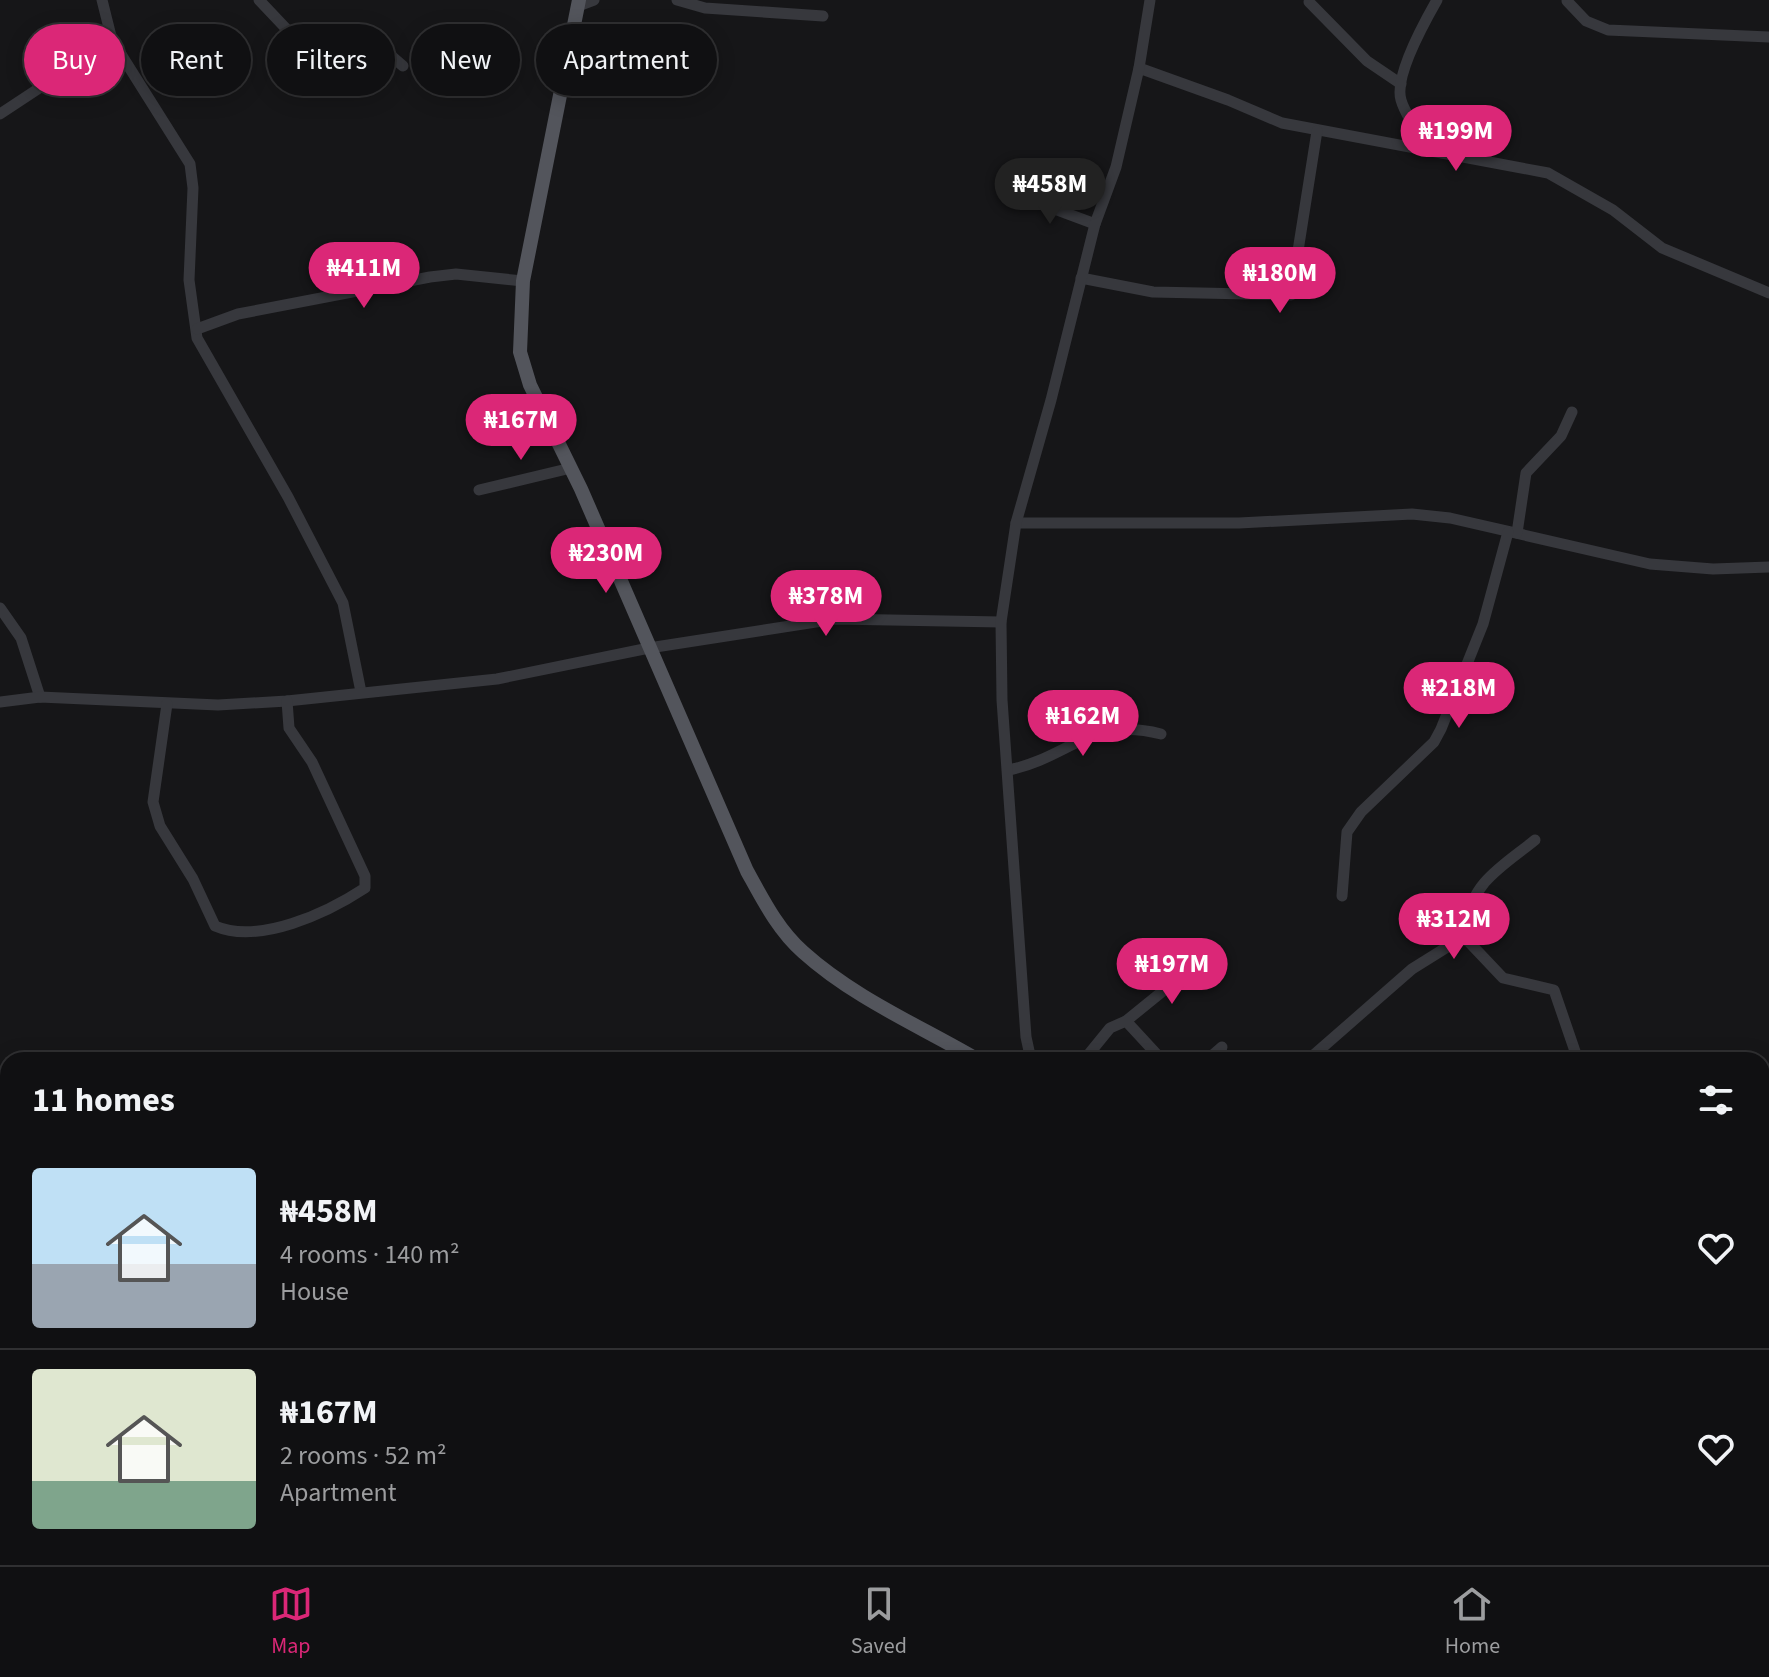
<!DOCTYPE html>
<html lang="en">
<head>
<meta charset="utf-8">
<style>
	:root { --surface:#101012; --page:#1e1e20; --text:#f1f3f6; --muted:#9c9d9f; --line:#303032; --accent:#db2777 }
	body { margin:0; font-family:"Source Sans 3",sans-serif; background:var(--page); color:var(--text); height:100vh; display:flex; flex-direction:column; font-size:30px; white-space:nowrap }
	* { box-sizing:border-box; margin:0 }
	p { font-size:26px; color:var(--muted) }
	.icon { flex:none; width:44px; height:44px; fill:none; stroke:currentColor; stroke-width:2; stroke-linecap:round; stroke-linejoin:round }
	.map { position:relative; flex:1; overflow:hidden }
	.details { position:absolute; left:0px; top:1052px; width:1770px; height:514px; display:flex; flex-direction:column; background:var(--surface); border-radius:24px 24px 0 0; box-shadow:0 4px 20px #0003,0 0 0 2px var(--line) }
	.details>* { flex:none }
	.hud { position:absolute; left:24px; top:24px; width:800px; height:72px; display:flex; gap:16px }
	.price { position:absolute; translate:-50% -68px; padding:0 18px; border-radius:28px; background:var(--accent); color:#fff; font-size:26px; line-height:52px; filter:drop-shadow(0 2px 4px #0008) }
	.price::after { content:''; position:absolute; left:50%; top:48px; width:24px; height:18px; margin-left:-12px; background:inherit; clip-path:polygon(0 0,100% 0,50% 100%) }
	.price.on { background:#222; color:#fff }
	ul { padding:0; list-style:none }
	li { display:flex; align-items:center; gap:24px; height:200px; padding:0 32px }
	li+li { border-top:2px solid var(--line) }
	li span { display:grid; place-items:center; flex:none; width:224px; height:160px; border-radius:8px; color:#555 }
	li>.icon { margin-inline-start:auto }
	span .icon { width:96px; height:96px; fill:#fffc; stroke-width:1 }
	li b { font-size:34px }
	h2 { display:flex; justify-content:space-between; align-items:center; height:96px; padding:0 32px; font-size:34px }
	.pill { padding:0 28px; border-radius:36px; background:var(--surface); box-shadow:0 4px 20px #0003,0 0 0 2px var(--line); font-size:28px; line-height:72px }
	.pill.on { background:var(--accent); color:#fff }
	.menu { display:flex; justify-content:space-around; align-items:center; height:112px; border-top:2px solid var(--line); background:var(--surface); font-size:22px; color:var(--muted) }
	.menu a { display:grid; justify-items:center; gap:4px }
	.menu .on { color:var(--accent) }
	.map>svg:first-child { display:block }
</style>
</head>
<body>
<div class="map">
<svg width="1769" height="1565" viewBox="0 0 1769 1565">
	<rect width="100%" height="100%" fill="#161618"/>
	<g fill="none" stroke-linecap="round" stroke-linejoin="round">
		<g stroke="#37383d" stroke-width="11">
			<polyline points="102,0 112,40 190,164 193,188 189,280 197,338 288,497 343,603 361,692"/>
			<polyline points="259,0 294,37 305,40 360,36 375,42 403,66"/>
			<polyline points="677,0 705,8 823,16"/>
			<polyline points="1567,1 1586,21 1608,30 1769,37"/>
			<polyline points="1309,2 1367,61 1401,84"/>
			<polyline points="578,6 594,0"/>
			<polyline points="1139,68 1228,100 1282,123 1548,173 1613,210 1662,248 1769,293"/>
			<polyline points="0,114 112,40"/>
			<path d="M1430,149C1420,134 1406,117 1401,100C1394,77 1425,21 1437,0"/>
			<polyline points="1017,195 1095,224"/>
			<polyline points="1081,278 1153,292 1291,295 1317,131"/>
			<polyline points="197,329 238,314 430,277 456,274 523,281"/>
			<polyline points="479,490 571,468"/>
			<polyline points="1016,523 1239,523 1412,514 1450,518 1650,564 1713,569 1769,567"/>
			<polyline points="1517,533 1526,473 1561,436 1572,412"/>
			<polyline points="0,608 21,638 40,697"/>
			<polyline points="0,702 40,697 218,705 287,701 497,679 649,648 835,619 1001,622"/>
			<path d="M167,704L153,802L160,826L193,879L215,926C259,945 327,913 365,888V876L312,762L289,728L287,701"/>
			<path d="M1009,770C1070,757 1090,716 1161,734"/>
			<polyline points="1342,896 1347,832 1361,812 1434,742 1441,729 1483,624 1508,532"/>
			<path d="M1454,940L1469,923C1468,884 1507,863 1535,840"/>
			<polyline points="1126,1021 1195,965"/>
			<polyline points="1031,1060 1026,1037 1002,700 1001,622 1016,523 1051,400 1095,224 1116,167 1139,68 1150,0"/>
			<polyline points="1084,1060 1110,1028 1126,1021 1162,1060"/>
			<polyline points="1207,1060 1222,1047"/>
			<polyline points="1308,1060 1412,969 1460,939 1468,941 1503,978 1554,990 1578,1060"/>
			<polyline points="1762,1112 1769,1102"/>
			<polyline points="1762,1135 1769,1145"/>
			<polyline points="0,1224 8,1223"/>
			<polyline points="1762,1458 1769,1458"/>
			<polyline points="0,1498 8,1500"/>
			<polyline points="535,1558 538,1565"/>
			<polyline points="1353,1558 1360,1565"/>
			<polyline points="85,1565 85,1558"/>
			<polyline points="260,1565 261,1558"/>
			<polyline points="639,1565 644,1558"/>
			<polyline points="968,1565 970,1558"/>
			<polyline points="1418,1565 1422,1558"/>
		</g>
		<g stroke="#53555c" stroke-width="14">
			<path d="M579,0L523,281L520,352L530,385L581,489L747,871C763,900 778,930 803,952C854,998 920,1026 978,1060"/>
			<polyline points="1133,1558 1134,1565"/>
		</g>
	</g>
</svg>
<b class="price" style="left:1456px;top:173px">₦199M</b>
<b class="price on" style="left:1050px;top:226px">₦458M</b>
<b class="price" style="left:364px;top:310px">₦411M</b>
<b class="price" style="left:1280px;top:315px">₦180M</b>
<b class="price" style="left:521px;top:462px">₦167M</b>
<b class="price" style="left:606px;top:595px">₦230M</b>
<b class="price" style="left:826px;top:638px">₦378M</b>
<b class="price" style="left:1459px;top:730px">₦218M</b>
<b class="price" style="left:1083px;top:758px">₦162M</b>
<b class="price" style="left:1454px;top:961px">₦312M</b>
<b class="price" style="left:1172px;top:1006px">₦197M</b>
<div class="hud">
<a class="pill on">Buy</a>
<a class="pill">Rent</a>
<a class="pill">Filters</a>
<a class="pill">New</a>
<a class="pill">Apartment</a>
</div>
<section class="details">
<h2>11 homes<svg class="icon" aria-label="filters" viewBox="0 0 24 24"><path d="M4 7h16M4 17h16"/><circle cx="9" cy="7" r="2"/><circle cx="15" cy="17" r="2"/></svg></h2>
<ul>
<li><span style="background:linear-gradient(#bfe0f5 60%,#9aa5b1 0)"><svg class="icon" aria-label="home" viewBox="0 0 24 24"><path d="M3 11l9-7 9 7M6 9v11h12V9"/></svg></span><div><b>₦458M</b><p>4 rooms · 140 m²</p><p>House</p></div><svg class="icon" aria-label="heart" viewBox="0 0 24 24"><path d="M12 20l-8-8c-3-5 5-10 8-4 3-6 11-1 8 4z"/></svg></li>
<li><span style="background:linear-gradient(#dfe7d0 70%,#7fa58c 0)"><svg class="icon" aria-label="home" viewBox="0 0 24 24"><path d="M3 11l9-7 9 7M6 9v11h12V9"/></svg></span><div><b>₦167M</b><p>2 rooms · 52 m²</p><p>Apartment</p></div><svg class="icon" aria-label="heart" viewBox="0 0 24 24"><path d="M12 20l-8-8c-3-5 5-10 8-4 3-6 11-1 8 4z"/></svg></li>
</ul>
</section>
</div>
<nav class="menu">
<a class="on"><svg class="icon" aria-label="map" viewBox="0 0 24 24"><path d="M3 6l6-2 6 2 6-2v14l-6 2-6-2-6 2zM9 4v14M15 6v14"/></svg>Map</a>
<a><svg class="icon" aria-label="saved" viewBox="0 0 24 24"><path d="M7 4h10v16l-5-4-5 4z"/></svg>Saved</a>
<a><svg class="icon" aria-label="home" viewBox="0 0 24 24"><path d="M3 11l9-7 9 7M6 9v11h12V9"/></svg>Home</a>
</nav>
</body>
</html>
